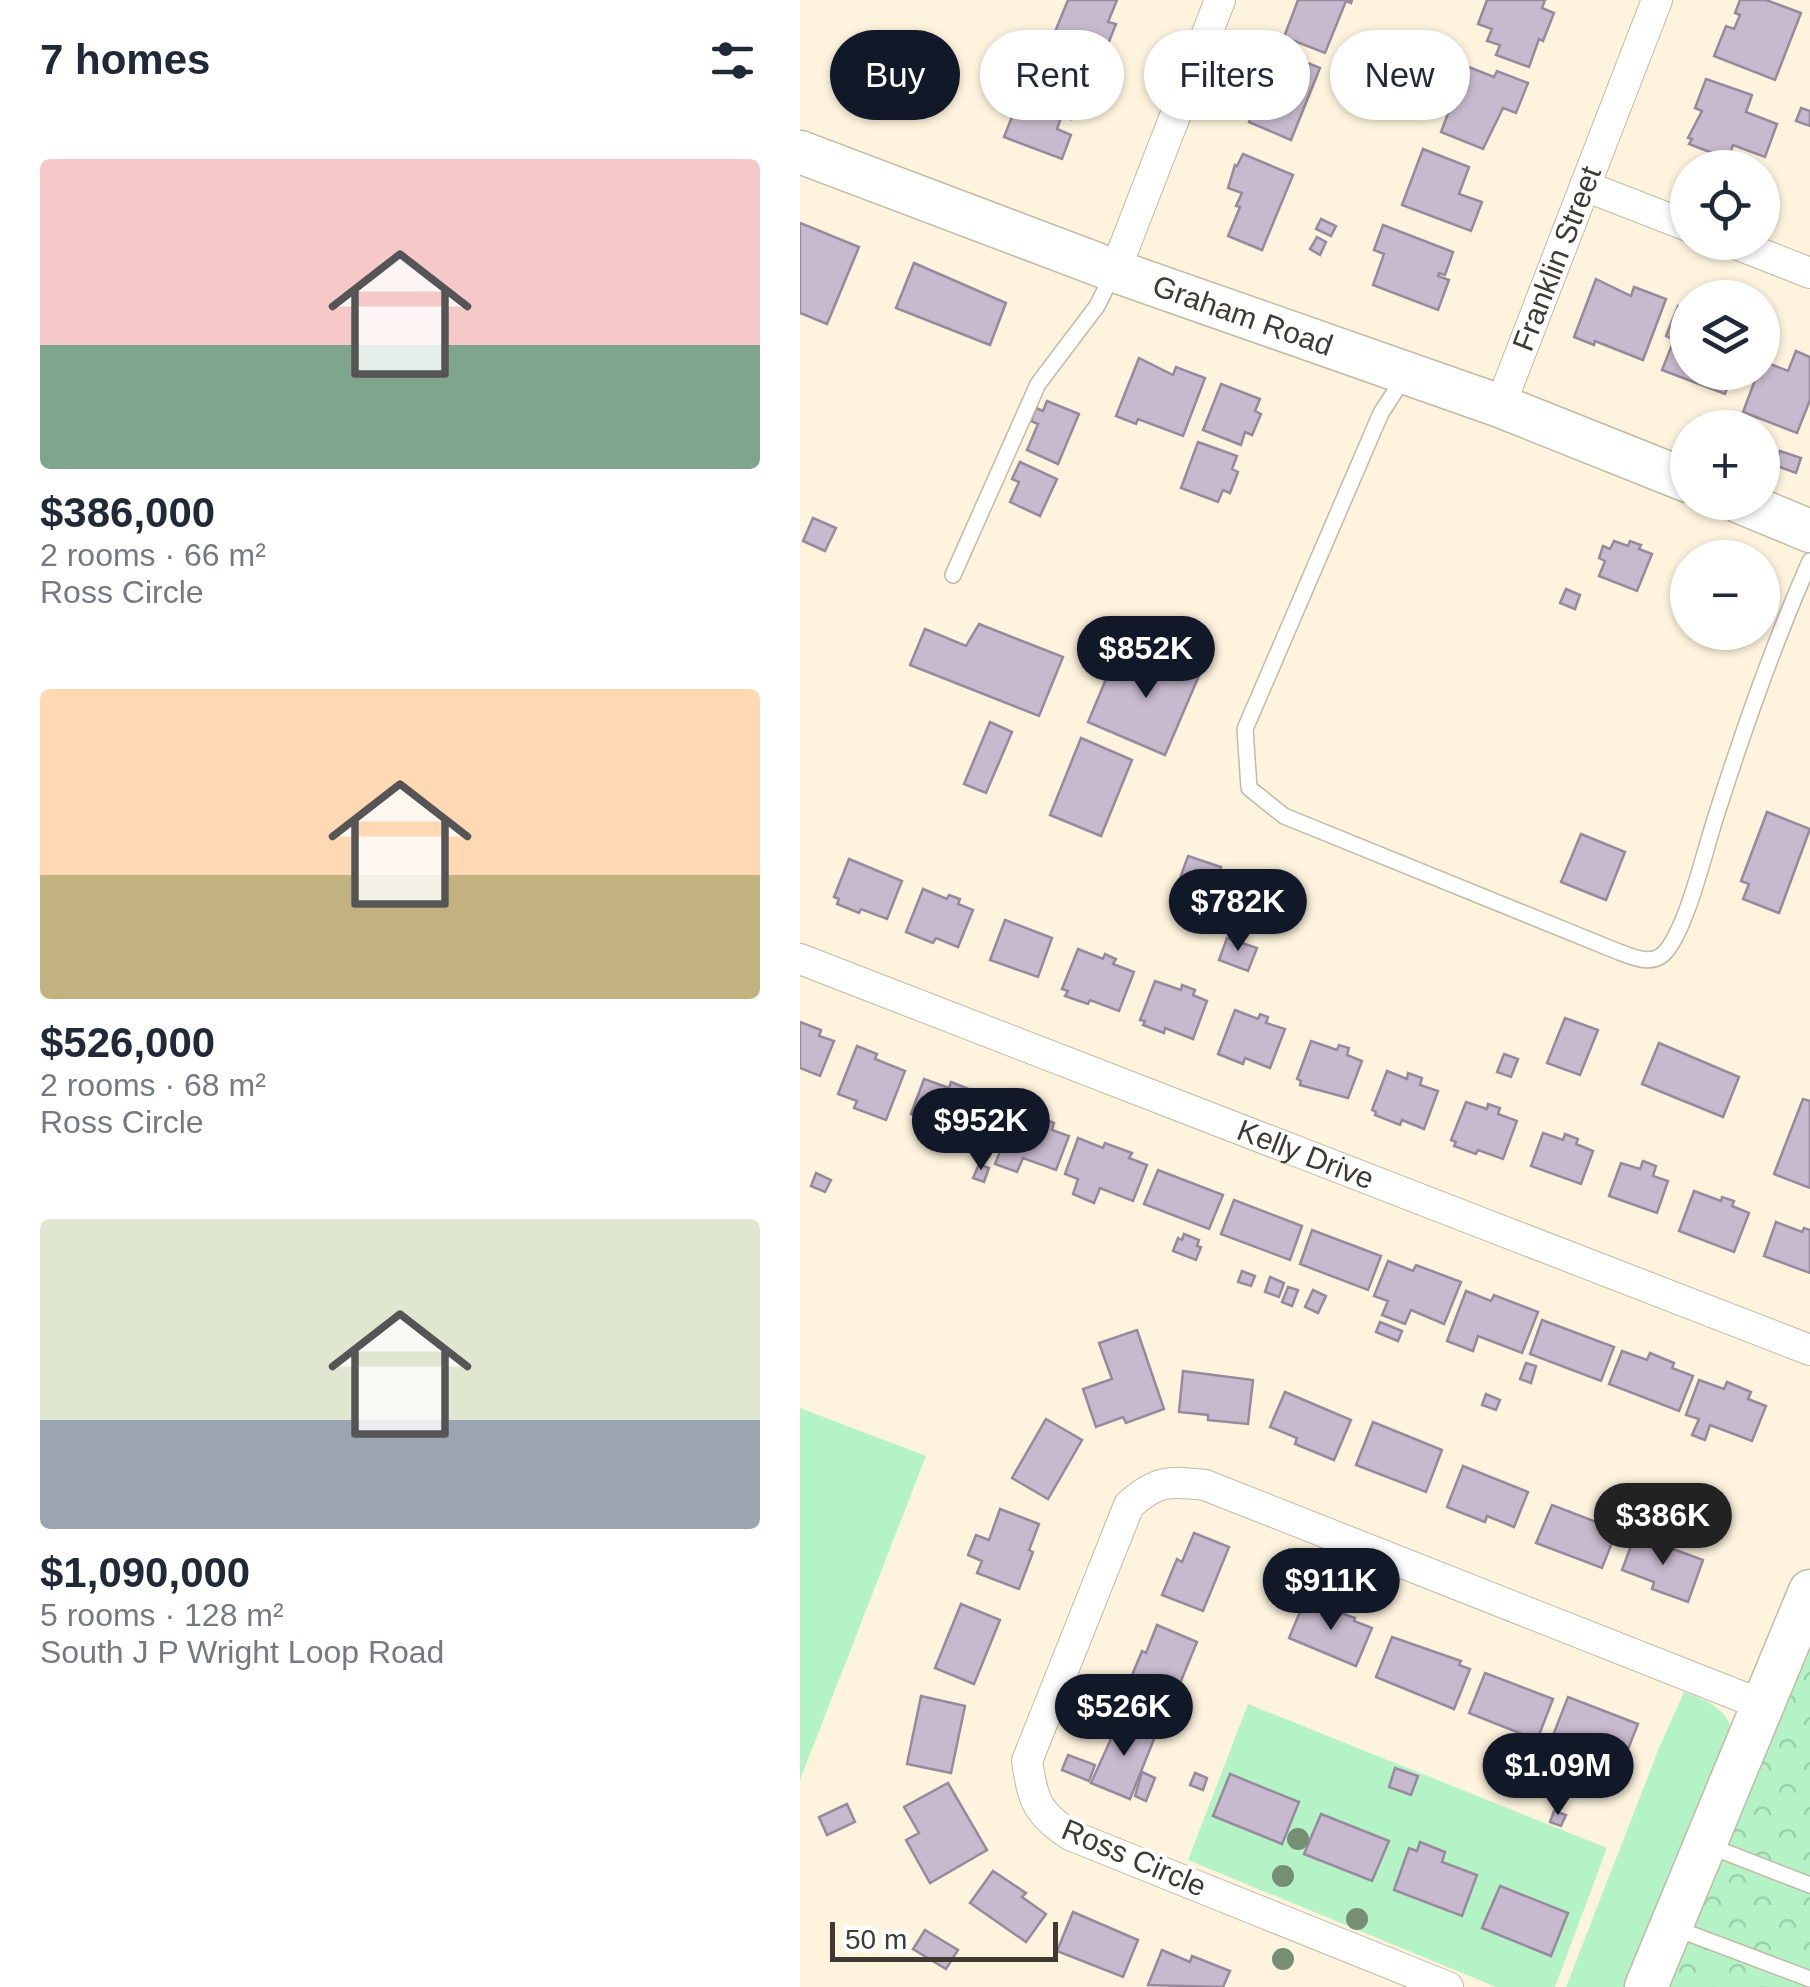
<!DOCTYPE html>
<html lang="en">
<head>
<meta charset="utf-8">
<style>
	:root { --surface:#fff; --page:#f2f2f3; --text:#1f2937; --muted:#747a83; --accent:#111827 }
	body { margin:0; font-family:Helvetica,sans-serif; background:var(--page); color:var(--text); height:100vh; display:flex; flex-direction:column; font-size:38px; white-space:nowrap }
	* { box-sizing:border-box; margin:0 }
	p { font-size:32px; color:var(--muted) }
	.icon { flex:none; width:55px; height:55px; fill:none; stroke:currentColor; stroke-width:2; stroke-linecap:round; stroke-linejoin:round }
	.map { position:relative; flex:1; overflow:hidden }
	.side { display:flex; flex-direction:column; background:var(--surface); width:800px }
	.side>* { flex:none }
	.banner { position:absolute; left:30px; top:30px; width:830px; height:90px; display:flex; gap:20px }
	.buttons { position:absolute; left:870px; top:150px; display:grid; gap:20px }
	.buttons a { display:grid; place-items:center; width:110px; height:110px; border-radius:50%; background:var(--surface); box-shadow:0 2px 8px #0004; font-size:50px }
	.scale { position:absolute; left:30px; bottom:25px; width:228px; box-sizing:border-box; padding-left:10px; border:5px solid #3f3b32; border-top:0; font-size:28px; line-height:35px; white-space:nowrap; color:#3f3b32; -webkit-text-stroke:8px #fff; paint-order:stroke }
	.price { position:absolute; translate:-50% -85px; padding:0 22px; border-radius:35px; background:var(--accent); color:#fff; font-size:32px; line-height:65px; filter:drop-shadow(0 2px 5px #0008) }
	.price::after { content:''; position:absolute; left:50%; top:60px; width:30px; height:22px; margin-left:-15px; background:inherit; clip-path:polygon(0 0,100% 0,50% 100%) }
	.price.on { background:#222; color:#fff }
	ul { padding:0; list-style:none }
	li { display:grid; align-content:center; gap:20px; height:530px; padding:0 40px }
	li span { display:grid; place-items:center; height:310px; border-radius:10px; color:#555 }
	li>.icon { margin-inline-start:auto }
	span .icon { width:180px; height:180px; fill:#fffc; stroke-width:1 }
	li b { font-size:42px }
	h2 { display:flex; justify-content:space-between; align-items:center; height:120px; padding:0 40px; font-size:42px }
	.chip { padding:0 35px; border-radius:45px; background:var(--surface); box-shadow:0 2px 8px #0004; font-size:35px; line-height:90px }
	.chip.on { background:var(--accent); color:#fff }
	main { display:flex; flex:1; min-height:0 }
	.map>svg:first-child { display:block }
</style>
</head>
<body>
<main>
<section class="side">
<h2>7 homes<svg class="icon" aria-label="filters" viewBox="0 0 24 24"><path d="M4 7h16M4 17h16"/><circle cx="9" cy="7" r="2"/><circle cx="15" cy="17" r="2"/></svg></h2>
<ul>
<li><span style="background:linear-gradient(#f6c9c9 60%,#7fa58c 0)"><svg class="icon" aria-label="home" viewBox="0 0 24 24"><path d="M3 11l9-7 9 7M6 9v11h12V9"/></svg></span><div><b>$386,000</b><p>2 rooms · 66 m²</p><p>Ross Circle</p></div></li>
<li><span style="background:linear-gradient(#ffd9b3 60%,#c2b280 0)"><svg class="icon" aria-label="home" viewBox="0 0 24 24"><path d="M3 11l9-7 9 7M6 9v11h12V9"/></svg></span><div><b>$526,000</b><p>2 rooms · 68 m²</p><p>Ross Circle</p></div></li>
<li><span style="background:linear-gradient(#dfe7d0 65%,#9aa5b1 0)"><svg class="icon" aria-label="home" viewBox="0 0 24 24"><path d="M3 11l9-7 9 7M6 9v11h12V9"/></svg></span><div><b>$1,090,000</b><p>5 rooms · 128 m²</p><p>South J P Wright Loop Road</p></div></li>
</ul>
</section>
<div class="map">
<svg width="1010" height="1987" viewBox="0 0 1010 1987">
	<defs>
		<pattern id="forest-crowns" width="20" height="18" patternUnits="userSpaceOnUse" patternTransform="scale(2.5)"><rect width="20" height="18" fill="#b3f3c5"/><path d="M2 6a3 3 0 1 1 6 0M12 15a3 3 0 1 1 6 0" fill="none" stroke="#9bd1aa"/></pattern>
	</defs>
	<rect width="100%" height="100%" fill="#fef4de"/>
	<g fill="#b3f3c5" fill-rule="evenodd">
		<polygon points="0,1408 126,1456 0,1780"/>
		<path d="M884,1692C908,1701 929,1709 933,1736L833,1987H766L859,1748Z"/>
		<path d="M448,1704L807,1848L755,1987H696L388,1860ZM520,1814L589,1841L572,1881L505,1854ZM620,1842L645,1852L642,1862L662,1916L594,1890L609,1849L617,1851ZM700,1886L768,1913L751,1956L682,1928Z"/>
	</g>
	<polygon fill="url(#forest-crowns)" points="1010,1591 1010,1987 846,1987"/>
	<g fill="#c8bace" stroke="#978a9d" stroke-width="2.5">
		<polygon points="268,0 317,0 308,22 316,24 300,64 250,44"/>
		<polygon points="498,0 552,0 551,3 546,1 525,53 484,37"/>
		<polygon points="687,0 745,0 742,8 754,13 743,41 739,39 729,67 696,55 700,45 687,41 692,29 678,24"/>
		<polygon points="940,0 966,0 1001,13 975,80 914,56 926,26 934,29 940,15 935,13"/>
		<polygon points="478,51 520,68 491,140 449,122"/>
		<polygon points="666,66 694,77 697,71 728,83 716,113 703,108 683,149 641,132"/>
		<polygon points="230,68 283,88 271,119 262,115 257,129 271,135 262,159 204,137 215,109 201,104 212,75 226,80"/>
		<polygon points="906,79 952,95 946,112 977,124 965,157 933,145 928,159 889,144 892,139 888,138 902,111 895,108"/>
		<polygon points="1001,108 1010,111 1010,126 996,121"/>
		<polygon points="623,149 669,167 659,194 682,202 671,231 602,205"/>
		<polygon points="443,154 493,175 462,250 428,236 440,207 436,206 442,193 428,188 435,165 437,166"/>
		<polygon points="521,219 536,226 531,236 516,229"/>
		<polygon points="0,223 59,247 27,324 0,313"/>
		<polygon points="583,225 653,252 645,275 639,273 638,276 649,280 638,310 573,285 584,254 574,250"/>
		<polygon points="517,237 526,242 520,255 510,249"/>
		<polygon points="114,263 206,303 190,345 96,308"/>
		<polygon points="796,279 831,296 834,287 866,299 843,360 795,341 794,345 774,337"/>
		<polygon points="878,306 888,309 888,372 933,372 925,394 862,370 874,340 866,336"/>
		<polygon points="996,351 1010,357 1010,400 997,433 943,412 958,372 962,372 963,361 988,371"/>
		<polygon points="339,358 373,375 376,367 405,378 383,436 338,419 336,424 316,416"/>
		<polygon points="421,384 460,399 455,411 461,414 452,435 445,432 441,445 403,430"/>
		<polygon points="247,401 279,414 258,464 227,450 238,424 231,421 236,408 243,411"/>
		<polygon points="398,442 437,456 432,469 438,472 430,493 423,490 418,502 381,488"/>
		<polygon points="980,451 1001,458 996,473 974,465"/>
		<polygon points="220,462 257,479 240,516 210,502 219,482 212,479"/>
		<polygon points="13,518 36,528 25,551 3,541"/>
		<polygon points="814,541 828,546 830,541 841,545 839,549 852,554 837,591 799,576 805,561 799,558 803,546 810,549"/>
		<polygon points="766,589 780,595 775,609 760,603"/>
		<polygon points="179,624 263,657 239,716 110,665 125,629 166,646"/>
		<polygon points="352,651 401,671 365,755 288,722 314,660 343,672"/>
		<polygon points="190,722 212,732 186,793 164,784"/>
		<polygon points="281,738 332,760 301,836 250,815"/>
		<polygon points="967,812 1010,829 979,913 943,899 949,884 941,881"/>
		<polygon points="781,834 825,852 806,900 761,882"/>
		<polygon points="388,856 421,867 411,896 378,884"/>
		<polygon points="49,859 102,881 87,919 61,909 59,913 37,904 39,899 34,897"/>
		<polygon points="123,889 147,899 149,895 160,899 158,904 173,910 158,947 136,938 133,943 106,932"/>
		<polygon points="205,920 252,938 238,977 190,960"/>
		<polygon points="427,938 457,948 448,971 419,960"/>
		<polygon points="278,949 303,959 305,954 316,959 313,964 334,972 319,1011 290,1000 288,1004 265,996 268,991 262,989"/>
		<polygon points="355,981 381,990 382,985 395,990 393,995 407,1001 393,1039 365,1028 364,1033 343,1025 345,1021 340,1020"/>
		<polygon points="435,1010 458,1019 460,1014 468,1017 466,1023 485,1029 470,1068 445,1058 443,1064 418,1054"/>
		<polygon points="765,1018 798,1030 780,1075 747,1063"/>
		<polygon points="0,1022 21,1030 19,1036 34,1041 20,1076 0,1068"/>
		<polygon points="511,1041 537,1050 539,1045 549,1048 547,1055 562,1061 548,1098 500,1085 501,1081 497,1079"/>
		<polygon points="859,1043 939,1077 923,1117 842,1084"/>
		<polygon points="57,1046 77,1054 75,1059 105,1071 86,1120 54,1108 57,1101 38,1094"/>
		<polygon points="704,1054 718,1059 711,1077 697,1072"/>
		<polygon points="587,1071 607,1079 608,1073 622,1078 620,1085 638,1091 624,1129 602,1120 600,1125 575,1115 576,1112 572,1110"/>
		<polygon points="124,1079 149,1088 151,1082 176,1092 174,1098 193,1105 179,1140 147,1128 141,1142 118,1133 124,1119 111,1114"/>
		<polygon points="1003,1099 1010,1101 1010,1188 974,1174"/>
		<polygon points="666,1102 687,1109 688,1104 700,1108 698,1114 717,1121 703,1159 678,1150 676,1154 654,1146 656,1142 651,1140"/>
		<polygon points="201,1109 225,1118 227,1112 254,1123 252,1130 269,1136 256,1170 223,1158 217,1172 195,1164 201,1149 187,1144"/>
		<polygon points="743,1133 763,1140 765,1134 778,1139 776,1144 793,1151 781,1184 731,1166"/>
		<polygon points="278,1138 303,1148 305,1143 332,1153 329,1158 347,1165 333,1201 300,1188 294,1203 273,1194 278,1179 265,1174"/>
		<polygon points="843,1161 856,1166 853,1176 868,1181 857,1213 809,1196 821,1163 840,1169"/>
		<polygon points="179,1164 189,1168 184,1182 173,1178"/>
		<polygon points="358,1170 423,1195 409,1229 344,1204"/>
		<polygon points="16,1173 31,1180 25,1192 11,1186"/>
		<polygon points="894,1191 921,1201 922,1197 934,1201 932,1206 949,1213 934,1252 879,1231"/>
		<polygon points="434,1200 502,1226 490,1260 421,1234"/>
		<polygon points="976,1222 1002,1232 1004,1228 1010,1230 1010,1273 964,1256"/>
		<polygon points="512,1230 581,1256 568,1290 500,1264"/>
		<polygon points="384,1234 399,1240 397,1246 401,1247 396,1260 373,1251 378,1238 382,1240"/>
		<polygon points="588,1261 613,1271 616,1265 661,1282 644,1324 611,1310 605,1324 582,1315 588,1301 574,1296"/>
		<polygon points="442,1271 455,1276 451,1286 438,1282"/>
		<polygon points="470,1277 484,1283 479,1297 465,1292"/>
		<polygon points="488,1287 498,1290 492,1306 482,1302"/>
		<polygon points="513,1290 526,1296 518,1313 505,1307"/>
		<polygon points="666,1291 691,1301 694,1295 738,1312 722,1353 678,1336 673,1351 647,1341"/>
		<polygon points="742,1320 814,1347 801,1381 730,1354"/>
		<polygon points="580,1322 602,1331 598,1341 576,1332"/>
		<polygon points="337,1330 364,1409 326,1423 323,1417 296,1427 283,1389 312,1379 299,1343"/>
		<polygon points="822,1351 847,1360 850,1353 874,1363 872,1368 893,1376 879,1411 809,1384"/>
		<polygon points="726,1363 736,1366 731,1383 720,1379"/>
		<polygon points="383,1371 453,1380 448,1424 408,1420 408,1415 379,1412"/>
		<polygon points="899,1380 924,1389 927,1382 951,1392 948,1399 966,1406 952,1441 910,1425 905,1440 892,1435 899,1419 886,1415"/>
		<polygon points="485,1392 551,1420 534,1460 495,1444 497,1438 470,1427"/>
		<polygon points="686,1394 700,1400 696,1410 682,1405"/>
		<polygon points="246,1419 282,1440 248,1499 212,1478"/>
		<polygon points="573,1422 642,1450 626,1492 556,1465"/>
		<polygon points="663,1466 728,1492 714,1527 687,1516 685,1522 647,1507"/>
		<polygon points="752,1505 817,1530 802,1568 736,1543"/>
		<polygon points="200,1509 239,1524 229,1550 233,1552 219,1589 177,1573 182,1561 168,1555 176,1535 189,1540"/>
		<polygon points="394,1533 429,1547 403,1611 362,1595 377,1559 382,1562"/>
		<polygon points="835,1535 903,1560 888,1602 852,1589 854,1582 822,1570"/>
		<polygon points="505,1600 555,1618 554,1621 572,1628 556,1666 489,1638"/>
		<polygon points="161,1604 200,1620 174,1684 135,1668"/>
		<polygon points="357,1625 397,1642 369,1710 325,1692 342,1651 346,1653"/>
		<polygon points="592,1637 661,1661 659,1665 670,1669 654,1709 576,1677"/>
		<polygon points="685,1673 753,1699 737,1740 669,1713"/>
		<polygon points="121,1696 165,1706 151,1773 107,1764"/>
		<polygon points="768,1697 838,1724 818,1774 793,1765 789,1776 755,1762 761,1747 750,1743"/>
		<polygon points="320,1719 356,1734 330,1799 291,1783"/>
		<polygon points="268,1755 295,1765 289,1781 262,1770"/>
		<polygon points="595,1768 618,1776 611,1795 589,1787"/>
		<polygon points="342,1772 355,1778 346,1801 335,1796"/>
		<polygon points="395,1773 407,1778 403,1790 390,1785"/>
		<polygon points="430,1774 499,1802 482,1844 413,1816"/>
		<polygon points="148,1783 187,1850 130,1883 106,1840 119,1833 104,1807"/>
		<polygon points="47,1804 55,1822 27,1835 19,1817"/>
		<polygon points="754,1811 766,1815 761,1826 750,1822"/>
		<polygon points="521,1814 589,1841 572,1881 504,1854"/>
		<polygon points="620,1842 645,1852 642,1862 677,1875 662,1916 594,1890 609,1848 617,1851"/>
		<polygon points="193,1871 226,1893 222,1897 246,1914 226,1942 170,1903"/>
		<polygon points="700,1886 768,1913 751,1956 682,1928"/>
		<polygon points="273,1912 338,1940 323,1977 257,1951"/>
		<polygon points="125,1930 158,1950 146,1969 113,1949"/>
		<polygon points="362,1950 390,1962 392,1956 430,1971 423,1987 348,1985"/>
	</g>
	<g fill="none" stroke-linecap="round" stroke-linejoin="round">
		<defs>
			<g id="service">
				<path d="M605,376L581,413L445,729L449,788L484,816L819,952C835,958 854,967 867,950C889,921 905,849 917,813C944,728 974,643 1010,561"/>
				<polyline points="153,575 238,384 297,306 313,274"/>
				<polyline points="907,1845 1010,1885"/>
				<polyline points="872,1927 1010,1979"/>
			</g>
			<g id="minor">
				<polyline points="785,186 888,226"/>
				<polyline points="931,242 1010,273"/>
				<polyline points="315,271 420,0"/>
				<path id="s1" d="M700,406L857,0"/>
				<path id="s2" d="M0,959L1010,1350"/>
				<path d="M648,1987L270,1835C237,1813 233,1801 227,1761L329,1505C357,1480 369,1481 405,1485L965,1706"/>
			</g>
			<g id="secondary">
				<path id="s3" d="M0,152L315,271L700,406L888,481"/>
				<polyline points="940,502 1010,531"/>
				<polyline points="846,1987 1010,1591"/>
			</g>
		</defs>
		<use href="#service" stroke="#c3b9a4" stroke-width="18"/>
		<use href="#minor" stroke="#c3b9a4" stroke-width="32"/>
		<use href="#secondary" stroke="#c3b9a4" stroke-width="45"/>
		<use href="#service" stroke="#fff" stroke-width="15"/>
		<use href="#minor" stroke="#fff" stroke-width="30"/>
		<use href="#secondary" stroke="#fff" stroke-width="42"/>
	</g>
	<g fill="#768e74">
		<circle cx="498" cy="1839" r="11"/>
		<circle cx="483" cy="1876" r="11"/>
		<circle cx="557" cy="1919" r="11"/>
		<circle cx="483" cy="1959" r="11"/>
	</g>
	<g text-anchor="middle" stroke-width="8" stroke-linejoin="round" paint-order="stroke">
		<g font-size="30" fill="#3f3b32" stroke="#fff">
			<text dy="10" stroke="none"><textPath href="#s1" startOffset="158">Franklin Street</textPath></text>
			<text dy="10" stroke="none"><textPath href="#s3" startOffset="472">Graham Road</textPath></text>
			<text dy="10" stroke="none"><textPath href="#s2" startOffset="542">Kelly Drive</textPath></text>
			<text transform="translate(334 1858) rotate(23)" y="10">Ross Circle</text>
		</g>
	</g>
</svg>
<div class="buttons">
<a><svg class="icon" aria-label="locate" viewBox="0 0 24 24"><circle cx="12" cy="12" r="6"/><path d="M12 2v4M12 18v4M2 12h4M18 12h4"/></svg></a>
<a><svg class="icon" aria-label="layers" viewBox="0 0 24 24"><path d="M12 4l9 5-9 5-9-5zM3 14l9 5 9-5"/></svg></a>
<a>+</a>
<a>−</a>
</div>
<div class="scale">50 m</div>
<b class="price" style="left:346px;top:701px">$852K</b>
<b class="price" style="left:438px;top:954px">$782K</b>
<b class="price" style="left:181px;top:1173px">$952K</b>
<b class="price on" style="left:863px;top:1568px">$386K</b>
<b class="price" style="left:531px;top:1633px">$911K</b>
<b class="price" style="left:324px;top:1759px">$526K</b>
<b class="price" style="left:758px;top:1818px">$1.09M</b>
<div class="banner">
<a class="chip on">Buy</a>
<a class="chip">Rent</a>
<a class="chip">Filters</a>
<a class="chip">New</a>
</div>
</div>
</main>
</body>
</html>
